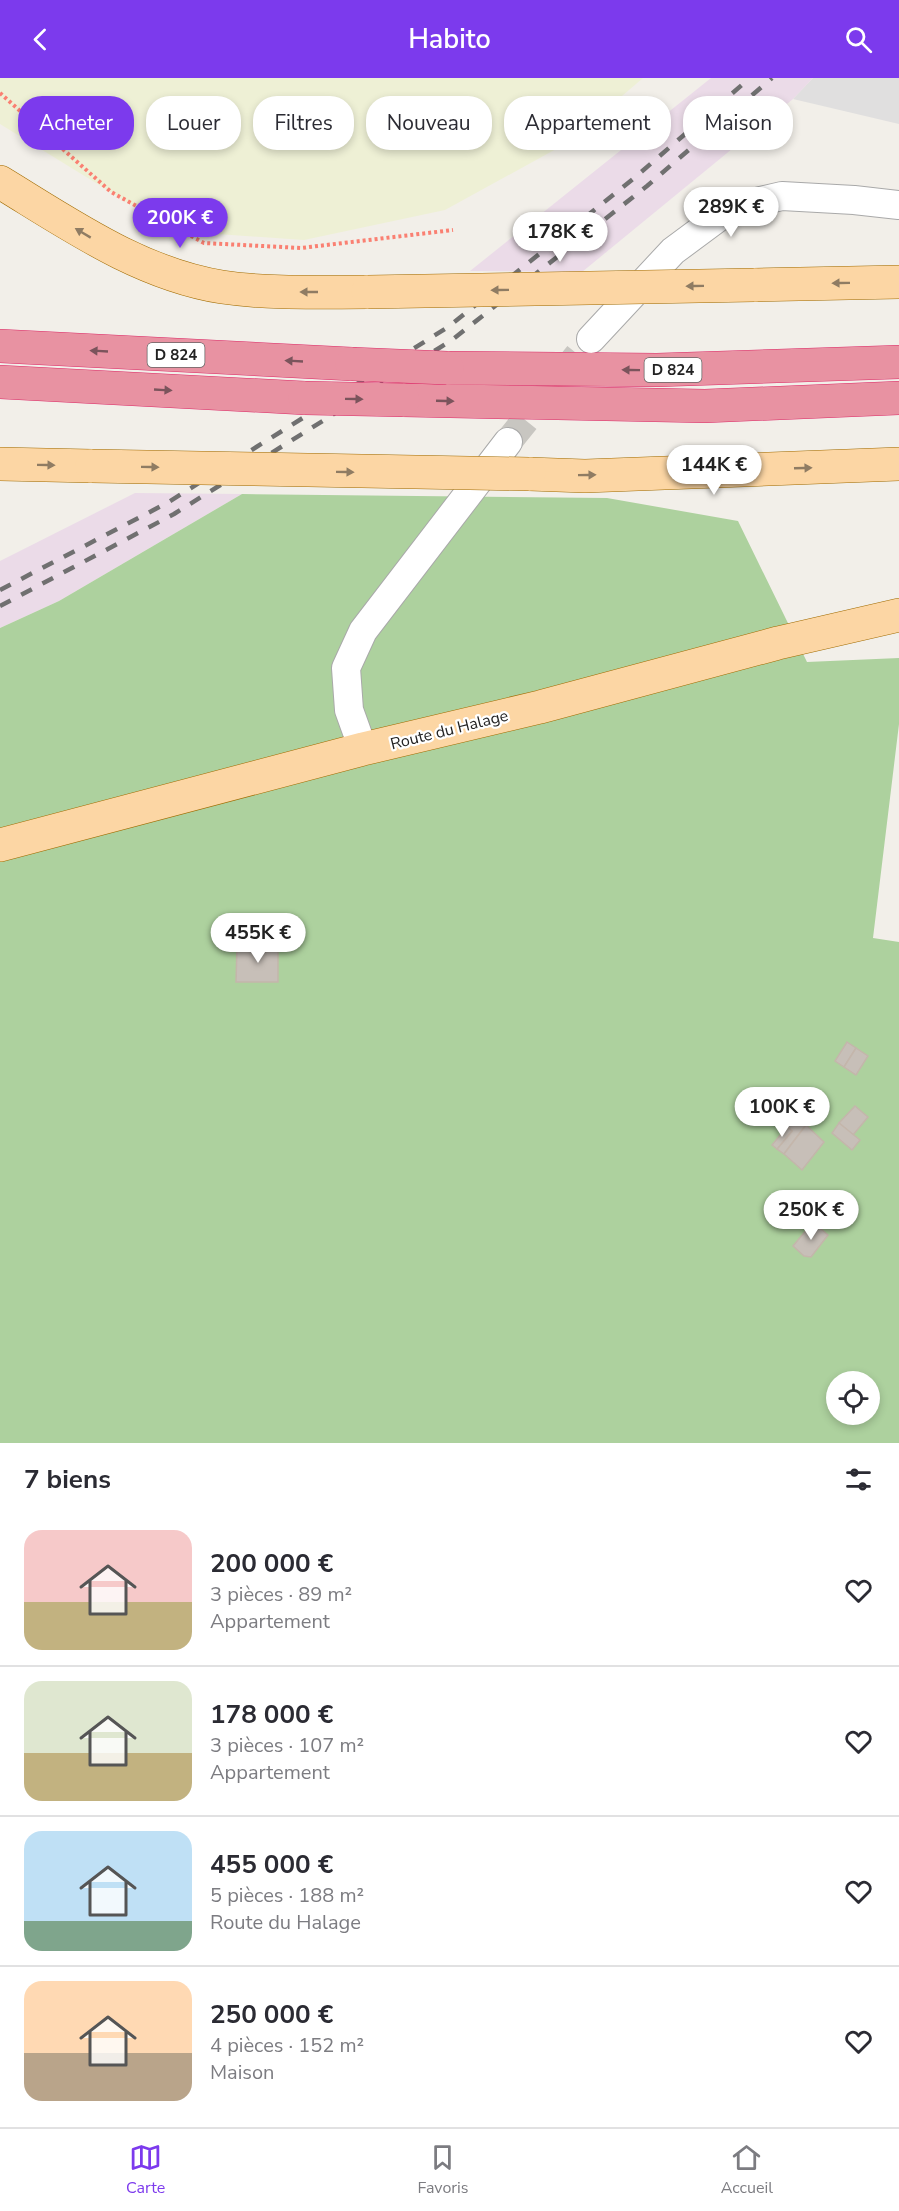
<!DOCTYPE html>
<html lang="fr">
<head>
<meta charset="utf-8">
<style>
	:root { --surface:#fff; --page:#f2f2f3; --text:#2b2b33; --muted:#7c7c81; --line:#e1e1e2; --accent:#7c3aed }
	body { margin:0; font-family:"Nunito Sans",sans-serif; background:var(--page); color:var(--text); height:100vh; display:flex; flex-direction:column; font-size:22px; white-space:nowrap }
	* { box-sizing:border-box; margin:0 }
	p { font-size:20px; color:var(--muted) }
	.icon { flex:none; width:33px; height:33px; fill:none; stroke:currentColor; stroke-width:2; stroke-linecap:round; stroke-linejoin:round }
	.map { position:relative; height:1365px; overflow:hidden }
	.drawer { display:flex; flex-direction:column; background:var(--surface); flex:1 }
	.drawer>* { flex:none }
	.hud { position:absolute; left:18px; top:18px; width:864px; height:54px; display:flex; gap:12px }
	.controls { position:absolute; left:826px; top:1293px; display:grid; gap:12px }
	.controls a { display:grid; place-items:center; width:54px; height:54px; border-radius:50%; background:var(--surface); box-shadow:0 3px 9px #0003; font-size:30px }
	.price { position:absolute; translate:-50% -51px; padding:0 14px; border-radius:21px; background:#fff; color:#222; font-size:20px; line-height:39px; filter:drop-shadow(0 2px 3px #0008) }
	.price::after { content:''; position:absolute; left:50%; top:36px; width:18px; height:14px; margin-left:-9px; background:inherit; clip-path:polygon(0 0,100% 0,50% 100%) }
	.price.selected { background:var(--accent); color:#fff }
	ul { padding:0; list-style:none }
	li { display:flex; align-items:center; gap:18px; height:150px; padding:0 24px }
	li+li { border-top:2px solid var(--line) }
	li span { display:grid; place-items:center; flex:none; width:168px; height:120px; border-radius:18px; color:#555 }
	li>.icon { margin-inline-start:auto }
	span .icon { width:72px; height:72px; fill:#fffc; stroke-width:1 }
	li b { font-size:26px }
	h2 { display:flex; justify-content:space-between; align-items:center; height:72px; padding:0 24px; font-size:26px }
	.chip { padding:0 21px; border-radius:24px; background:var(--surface); box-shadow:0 3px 9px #0003; font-size:21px; line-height:54px }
	.chip.selected { background:var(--accent); color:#fff }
	header { display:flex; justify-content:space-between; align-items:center; height:78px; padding:0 24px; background:var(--accent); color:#fff; font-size:27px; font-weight:600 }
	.tabs { display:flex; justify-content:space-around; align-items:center; height:84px; border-top:2px solid var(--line); background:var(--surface); font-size:16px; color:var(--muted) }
	.tabs a { display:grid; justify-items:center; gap:3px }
	.tabs .selected { color:var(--accent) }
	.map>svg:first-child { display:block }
</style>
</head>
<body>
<header><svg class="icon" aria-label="back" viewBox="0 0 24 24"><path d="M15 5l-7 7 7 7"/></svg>Habito<svg class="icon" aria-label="search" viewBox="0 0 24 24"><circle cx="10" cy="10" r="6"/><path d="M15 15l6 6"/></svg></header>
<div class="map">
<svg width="899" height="1365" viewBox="0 0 899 1365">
	<rect width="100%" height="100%" fill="#f2efe9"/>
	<polygon fill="#e0dfdf" points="813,0 899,0 899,46 793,21"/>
	<g fill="#ebdbe8">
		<polygon points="711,0 813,0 793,21 582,194 470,193"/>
		<polygon points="135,415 242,416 59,523 0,550 0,483"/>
	</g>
	<polygon fill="#eef0d5" points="0,0 643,0 567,65 445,132 304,162 174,153 0,46"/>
	<path fill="#add19e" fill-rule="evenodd" d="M242,416L607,420L738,443L807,584L899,580V646L873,860L899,864V1365H0V550L59,523ZM837,1304H870V1336H837Z"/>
	<g fill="#c7bfb8" stroke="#c4b6ab" stroke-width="1.5">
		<polygon points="265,866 278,867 278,904 236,904 237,869 264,870"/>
		<polygon points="847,964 856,970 844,989 835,983"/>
		<polygon points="856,970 868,978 856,997 844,989"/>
		<polygon points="855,1028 868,1039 853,1057 839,1045"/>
		<polygon points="789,1033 806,1047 784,1076 777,1071 792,1053 780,1043"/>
		<polygon points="839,1045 860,1062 852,1072 832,1055"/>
		<polygon points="806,1047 824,1064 802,1092 784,1076"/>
		<polygon points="787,1049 792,1053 777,1071 772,1067"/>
		<polygon points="813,1144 828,1157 811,1179 804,1178 793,1168"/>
	</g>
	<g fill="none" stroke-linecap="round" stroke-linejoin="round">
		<polyline stroke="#c8c6c1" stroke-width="28" stroke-dasharray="28 14" stroke-linecap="butt" points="508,364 591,261"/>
		<defs>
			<g id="minor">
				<polyline points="591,261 673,173 731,130 782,118 854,122 899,127"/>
				<polyline points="363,671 349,632 346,590 363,553 508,364"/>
			</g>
			<g id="major">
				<path d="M0,104C69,146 140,196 222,209C269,216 319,214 368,214"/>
				<polyline points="754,207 899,204"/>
				<polyline points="0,386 92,388"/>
				<polyline points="529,396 585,398 899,386"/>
				<polyline points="0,767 363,671 540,629 778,565 899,537"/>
			</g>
			<g id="highway">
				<polyline points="0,268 352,286"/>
				<polyline points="447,290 657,292 899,284"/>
				<polyline points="0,304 305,320"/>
				<polyline points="403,322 705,328 899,320"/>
			</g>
		</defs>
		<use href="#minor" stroke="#a9a9a9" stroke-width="30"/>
		<use href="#major" stroke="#a06b00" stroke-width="34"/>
		<use href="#highway" stroke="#dc2a67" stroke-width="34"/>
		<polyline stroke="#fa8072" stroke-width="4" stroke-dasharray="3 3" stroke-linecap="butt" points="0,15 111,114 204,165 301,170 453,152"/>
		<use href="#minor" stroke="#fff" stroke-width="28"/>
		<use href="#major" stroke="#fcd6a4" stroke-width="33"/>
		<use href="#highway" stroke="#e892a2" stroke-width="33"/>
		<g stroke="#707070" stroke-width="4.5" stroke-dasharray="12 12" stroke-linecap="butt">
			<polyline points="0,512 167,425 448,249 633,101 750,0"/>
			<polyline points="0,528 174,436 452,262 647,108 772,0"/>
		</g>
		<defs>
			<g id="major-bridge">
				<polyline points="368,214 754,207"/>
				<polyline points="92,388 529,396"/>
			</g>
			<g id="highway-bridge">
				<polyline points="352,286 447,290"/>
				<polyline points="305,320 403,322"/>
			</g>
		</defs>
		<use href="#major-bridge" stroke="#a06b00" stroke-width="34" stroke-linecap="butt"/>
		<use href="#highway-bridge" stroke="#dc2a67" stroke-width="34" stroke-linecap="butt"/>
		<use href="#major-bridge" stroke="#fcd6a4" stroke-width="33"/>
		<use href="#highway-bridge" stroke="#e892a2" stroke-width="33"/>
	</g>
	<defs><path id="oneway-solid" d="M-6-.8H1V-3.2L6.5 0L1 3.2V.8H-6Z" transform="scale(1.5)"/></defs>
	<g fill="#8f7c63">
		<use href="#oneway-solid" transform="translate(83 155) rotate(-149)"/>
		<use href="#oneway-solid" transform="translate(841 205) rotate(179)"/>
		<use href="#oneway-solid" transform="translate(695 208) rotate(179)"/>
		<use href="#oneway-solid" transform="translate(500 212) rotate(179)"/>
		<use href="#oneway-solid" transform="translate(309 214) rotate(-180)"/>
		<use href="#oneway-solid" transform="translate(46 387) rotate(1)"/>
		<use href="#oneway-solid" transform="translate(150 389) rotate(1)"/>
		<use href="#oneway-solid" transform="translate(803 390) rotate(-2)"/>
		<use href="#oneway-solid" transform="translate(345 394) rotate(1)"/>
		<use href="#oneway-solid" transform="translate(587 397) rotate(-1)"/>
	</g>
	<g fill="#7b545c">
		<use href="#oneway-solid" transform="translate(99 273) rotate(-177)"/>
		<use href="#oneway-solid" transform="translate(294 283) rotate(-177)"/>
		<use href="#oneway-solid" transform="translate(631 292) rotate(-179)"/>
		<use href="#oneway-solid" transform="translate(163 312) rotate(3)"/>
		<use href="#oneway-solid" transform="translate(354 321) rotate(1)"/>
		<use href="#oneway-solid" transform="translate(445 323) rotate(2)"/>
	</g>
	<g text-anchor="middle" stroke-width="4.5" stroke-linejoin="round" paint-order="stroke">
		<g fill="#fff" stroke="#646464" stroke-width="1.5">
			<rect x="147.5" y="265" width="57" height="24" rx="4.5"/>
			<rect x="644.5" y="280" width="57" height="24" rx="4.5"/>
		</g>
		<g font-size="15" font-weight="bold" fill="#222">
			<text x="176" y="282">D 824</text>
			<text x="673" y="297">D 824</text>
		</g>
		<g font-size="16" fill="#222" stroke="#fff">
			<text transform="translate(449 651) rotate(-14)" y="6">Route du Halage</text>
		</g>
	</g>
</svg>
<div class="controls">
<a><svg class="icon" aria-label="locate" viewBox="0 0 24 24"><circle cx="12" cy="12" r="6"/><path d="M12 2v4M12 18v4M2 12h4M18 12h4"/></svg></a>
</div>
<b class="price" style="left:731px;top:160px">289K €</b>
<b class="price selected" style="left:180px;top:171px">200K €</b>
<b class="price" style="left:560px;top:185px">178K €</b>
<b class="price" style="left:714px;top:418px">144K €</b>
<b class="price" style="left:258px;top:886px">455K €</b>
<b class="price" style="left:782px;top:1060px">100K €</b>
<b class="price" style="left:811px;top:1163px">250K €</b>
<div class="hud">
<a class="chip selected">Acheter</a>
<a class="chip">Louer</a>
<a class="chip">Filtres</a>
<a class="chip">Nouveau</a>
<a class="chip">Appartement</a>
<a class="chip">Maison</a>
</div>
</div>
<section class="drawer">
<h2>7 biens<svg class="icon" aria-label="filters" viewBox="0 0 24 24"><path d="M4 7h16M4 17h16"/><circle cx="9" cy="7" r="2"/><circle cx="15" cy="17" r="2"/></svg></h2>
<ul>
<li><span style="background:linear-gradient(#f6c9c9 60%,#c2b280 0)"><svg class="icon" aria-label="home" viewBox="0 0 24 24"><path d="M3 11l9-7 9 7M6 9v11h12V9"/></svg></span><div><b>200 000 €</b><p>3 pièces · 89 m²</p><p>Appartement</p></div><svg class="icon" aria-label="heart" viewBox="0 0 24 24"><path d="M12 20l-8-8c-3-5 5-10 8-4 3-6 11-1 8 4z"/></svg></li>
<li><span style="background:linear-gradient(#dfe7d0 60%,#c2b280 0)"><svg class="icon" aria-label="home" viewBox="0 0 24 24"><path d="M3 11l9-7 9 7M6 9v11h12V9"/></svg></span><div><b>178 000 €</b><p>3 pièces · 107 m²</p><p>Appartement</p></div><svg class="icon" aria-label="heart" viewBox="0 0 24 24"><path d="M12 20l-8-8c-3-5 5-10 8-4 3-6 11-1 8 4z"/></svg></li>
<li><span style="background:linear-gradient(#bfe0f5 75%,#7fa58c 0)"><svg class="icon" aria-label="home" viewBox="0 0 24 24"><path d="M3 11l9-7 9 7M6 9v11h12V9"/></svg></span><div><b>455 000 €</b><p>5 pièces · 188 m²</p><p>Route du Halage</p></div><svg class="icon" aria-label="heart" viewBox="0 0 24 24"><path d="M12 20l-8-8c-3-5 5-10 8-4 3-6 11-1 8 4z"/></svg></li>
<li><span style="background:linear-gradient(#ffd9b3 60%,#b9a48a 0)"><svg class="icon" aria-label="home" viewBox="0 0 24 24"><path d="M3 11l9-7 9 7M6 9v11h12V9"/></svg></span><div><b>250 000 €</b><p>4 pièces · 152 m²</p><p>Maison</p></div><svg class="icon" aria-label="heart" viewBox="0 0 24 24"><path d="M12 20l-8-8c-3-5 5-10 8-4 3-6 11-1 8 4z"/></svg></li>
</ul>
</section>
<nav class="tabs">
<a class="selected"><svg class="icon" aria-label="map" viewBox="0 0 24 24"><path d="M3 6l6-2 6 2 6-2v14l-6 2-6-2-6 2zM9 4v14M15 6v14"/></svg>Carte</a>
<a><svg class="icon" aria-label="saved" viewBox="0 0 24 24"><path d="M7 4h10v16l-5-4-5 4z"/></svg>Favoris</a>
<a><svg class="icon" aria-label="home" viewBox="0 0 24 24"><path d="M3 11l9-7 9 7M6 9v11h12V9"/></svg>Accueil</a>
</nav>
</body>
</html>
